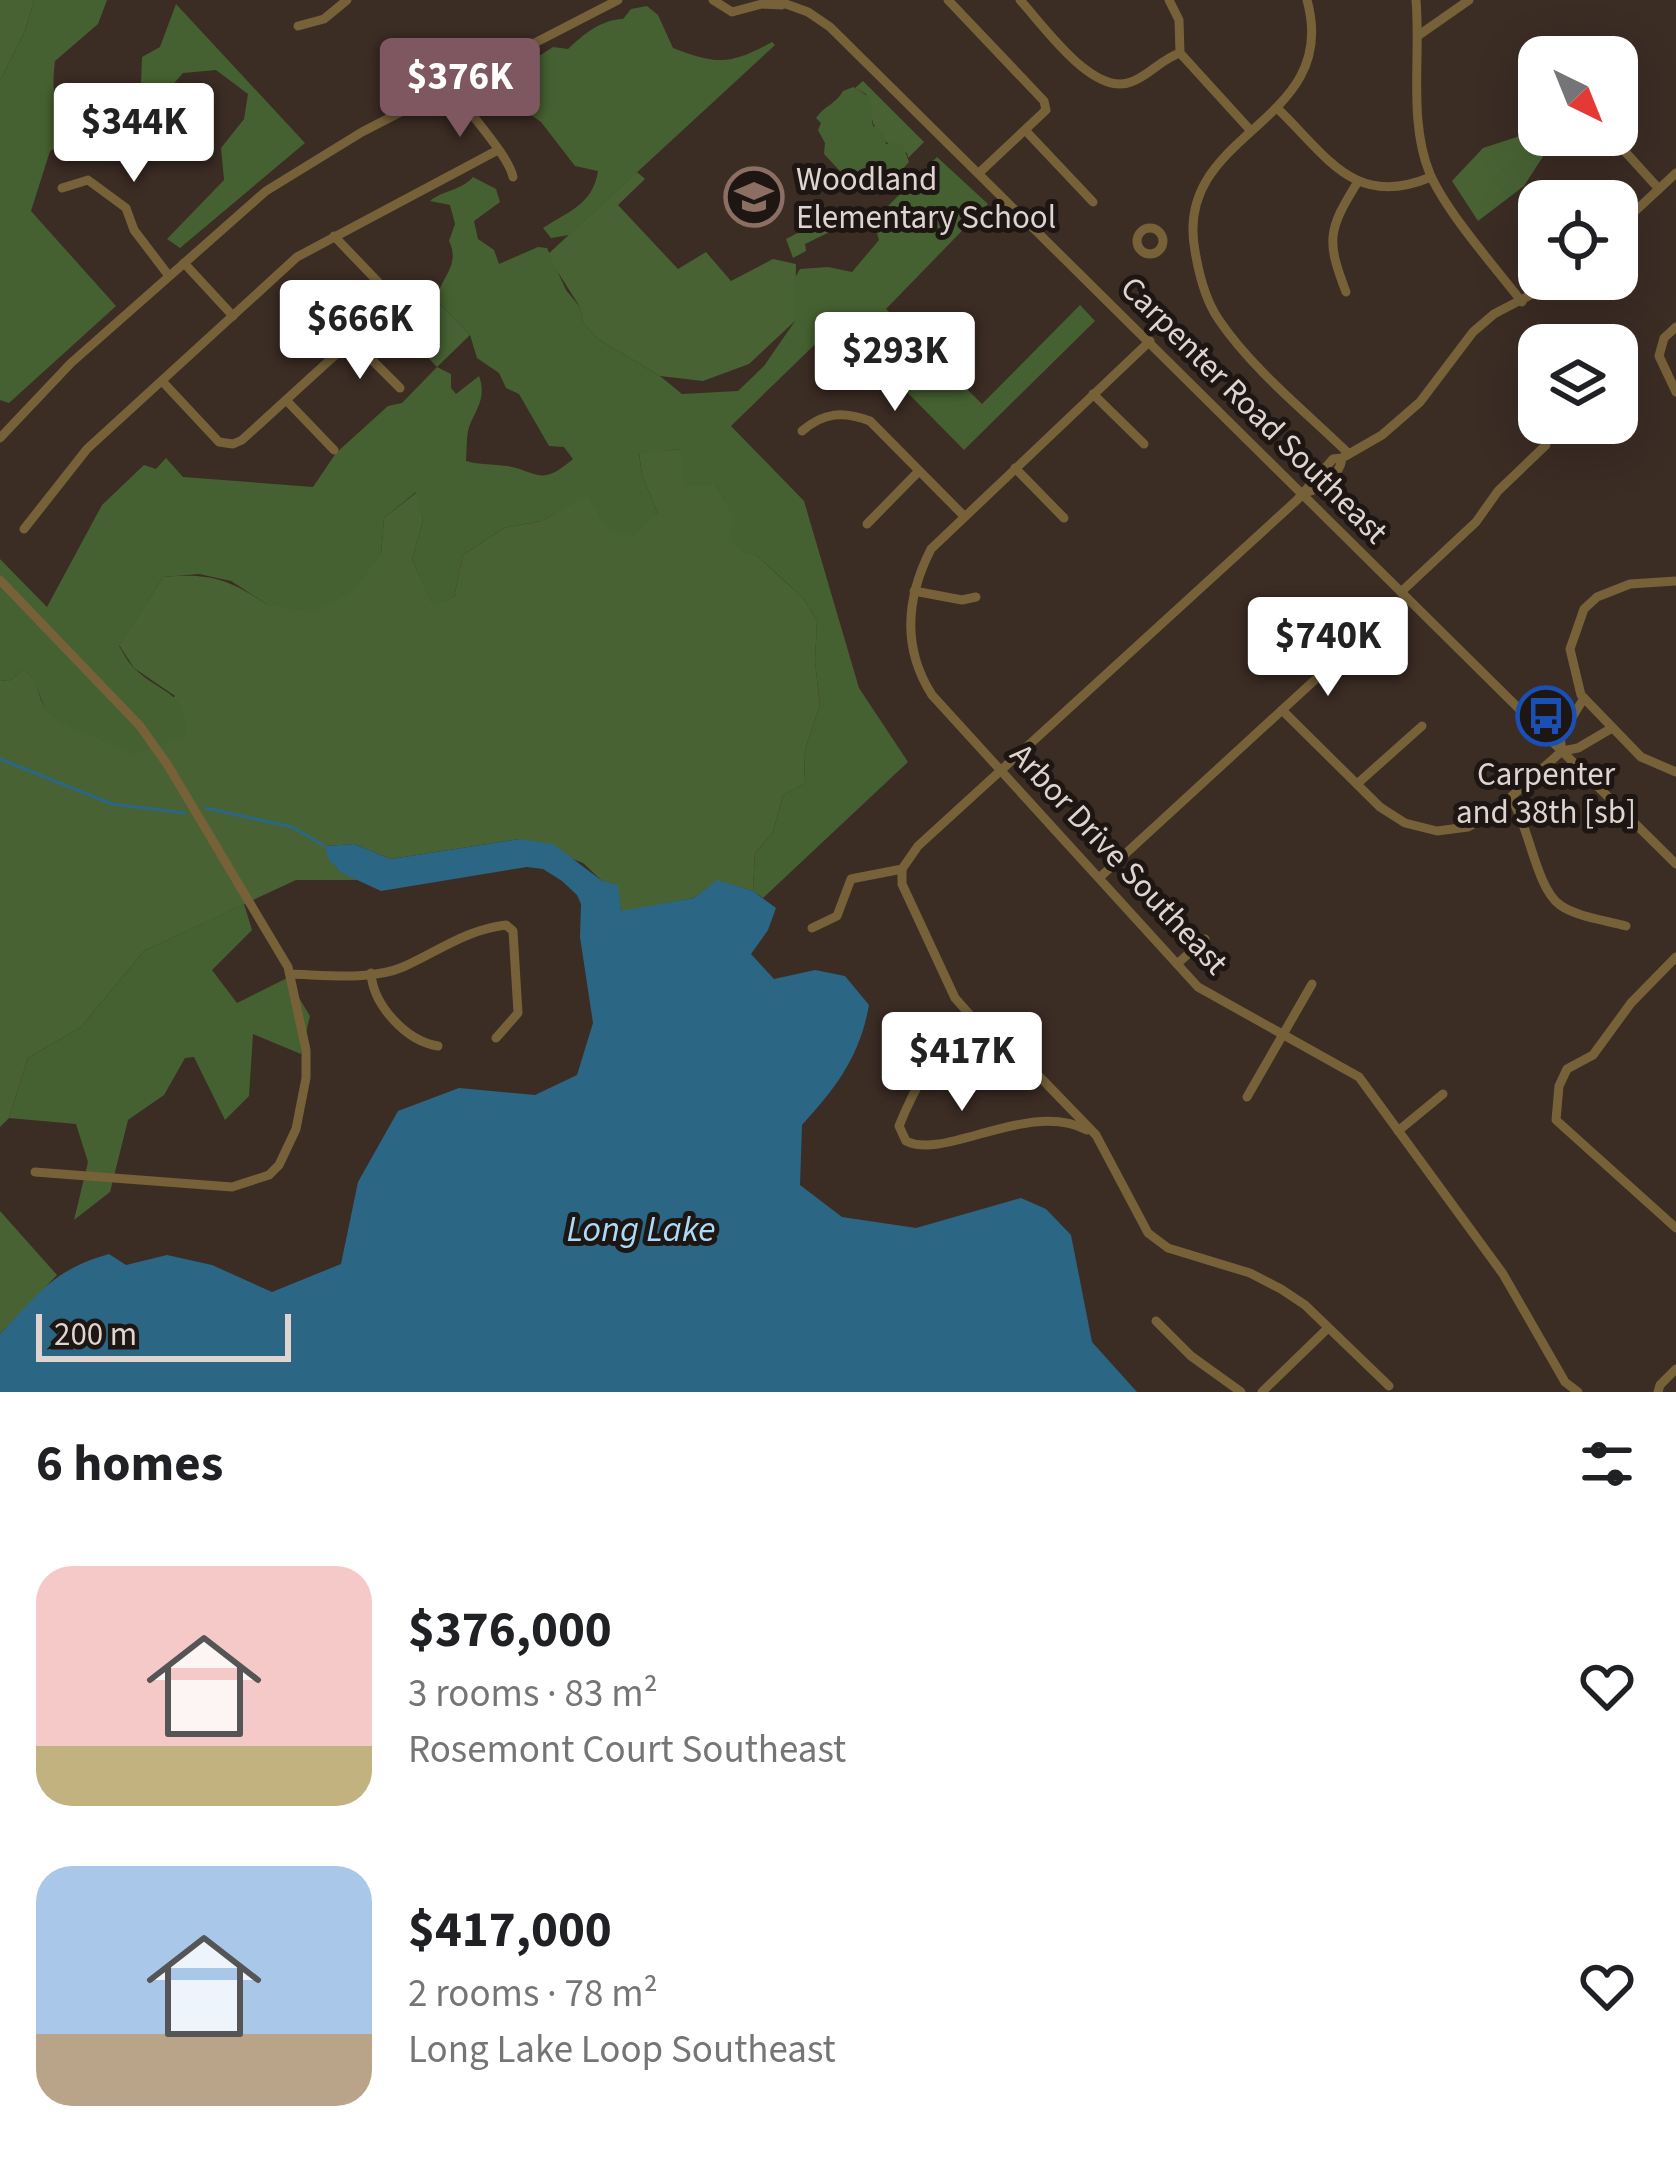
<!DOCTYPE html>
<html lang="en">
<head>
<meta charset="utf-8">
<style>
	:root { --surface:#fff; --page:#f6f6f6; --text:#202124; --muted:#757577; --accent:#7f5761 }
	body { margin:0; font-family:"Source Sans 3",sans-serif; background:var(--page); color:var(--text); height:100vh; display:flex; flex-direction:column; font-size:45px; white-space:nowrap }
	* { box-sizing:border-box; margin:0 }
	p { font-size:39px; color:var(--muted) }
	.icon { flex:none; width:66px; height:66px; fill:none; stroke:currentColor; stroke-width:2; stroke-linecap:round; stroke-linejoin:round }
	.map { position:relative; height:1392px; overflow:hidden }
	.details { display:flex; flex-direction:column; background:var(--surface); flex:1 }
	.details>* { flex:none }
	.needle { width:78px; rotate:137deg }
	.fabs { position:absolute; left:1518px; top:36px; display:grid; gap:24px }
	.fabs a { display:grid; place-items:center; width:120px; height:120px; border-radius:24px; background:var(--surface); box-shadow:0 12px 48px #0002; font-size:60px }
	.scale { position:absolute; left:36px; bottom:30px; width:255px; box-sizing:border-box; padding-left:12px; border:6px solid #dfd4cf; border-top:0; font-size:33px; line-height:42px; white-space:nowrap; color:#dfd4cf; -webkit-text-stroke:9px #1d1612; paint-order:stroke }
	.price { position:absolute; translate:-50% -102px; padding:0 27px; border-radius:12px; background:#fff; color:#222; font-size:39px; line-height:78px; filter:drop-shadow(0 3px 6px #0008) }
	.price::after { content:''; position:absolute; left:50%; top:72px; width:36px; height:27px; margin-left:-18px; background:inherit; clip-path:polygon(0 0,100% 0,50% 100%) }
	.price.current { background:var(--accent); color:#fff }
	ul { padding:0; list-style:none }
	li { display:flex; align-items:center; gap:36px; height:300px; padding:0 36px }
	li span { display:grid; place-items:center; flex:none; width:336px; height:240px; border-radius:36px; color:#555 }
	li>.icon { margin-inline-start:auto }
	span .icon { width:144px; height:144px; fill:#fffc; stroke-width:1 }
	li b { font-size:51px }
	h2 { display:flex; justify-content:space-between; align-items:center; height:144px; padding:0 36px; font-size:51px }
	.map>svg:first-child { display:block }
</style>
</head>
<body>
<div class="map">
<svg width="1676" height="1392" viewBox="0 0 1676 1392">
	<rect width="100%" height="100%" fill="#3b2c24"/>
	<g fill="#486234">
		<polygon points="0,0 34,0 25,31 0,81"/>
		<path d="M863,81L924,142L908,158L907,153C873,140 874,127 866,94L855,88Z"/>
		<polygon points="1532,132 1551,144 1524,186 1478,221 1452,181 1483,148"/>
		<polygon points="637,172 645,179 618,205 678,269 706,252 731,281 773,259 796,264 795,321 749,364 703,381 660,376 598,339 583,323 580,307 547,255"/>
		<polygon points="844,209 854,210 840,227 805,244 806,251 793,258 786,239"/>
		<polygon points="436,300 470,335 437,367 388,316 394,307 414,315"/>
		<path d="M682,449L716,485L756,555L803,598L817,621L815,662L820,705L805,750L804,784L783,795L773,832L755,853L753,891L717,881L694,898L621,912L617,885L601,880L583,863L520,839L391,859L354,844L326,846C328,865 341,872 358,880H296L144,951L81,1027L28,1058L9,1118L0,1127V680L9,681L24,669C42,686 35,694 47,710C55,722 101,740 116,744L175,696L134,668L119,645L163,577C211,573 228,579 268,605L381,555L384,518L417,492L423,521L412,559L433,605L454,597L463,555L504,528L541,521L588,495L658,514L642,475L639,453Z"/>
		<polygon points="0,1211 57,1275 0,1334"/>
	</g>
	<g fill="#466131">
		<path d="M34,0H107L98,24L55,61C48,116 65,118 111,137L107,150L60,145L50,151L31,211L116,306L9,403L0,400V81L25,31Z"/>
		<polygon points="176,4 305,143 180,248 167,239 224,180 221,148 244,119 248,94 216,70 183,73 157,103 141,83 142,57 160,47"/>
		<path d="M647,6L658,15L673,48C717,65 731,65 772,42L775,45L569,235L551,238L543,228C569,211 593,204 598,171L575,166L541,122L517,105L506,84L516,71L553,47L568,49C584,34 600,20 623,19L631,9Z"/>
		<path d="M853,87C878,100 869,103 873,126L884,134L886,144L902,143L909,162L886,188L879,184L876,190L855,184V174L840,171L824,154L825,143L818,130L821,123L816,118C824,106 836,104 843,91Z"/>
		<path d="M937,157L988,204L886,309L982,404L1080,305L1095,321L964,450L838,322L731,426L804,501L859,688L908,762L763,898L753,891L755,853L773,832L783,795L804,784L805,750L820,705L815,662L817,621L803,598L776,573L756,555L743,554L730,539L733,516L716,485L684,487L681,449L639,454L642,475L658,514L633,536L607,530L588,496L541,521L504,528L463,555L454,597L433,606L412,559L423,521L416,492L384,518L381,555L350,594L310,612L268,605L231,581L199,574L163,577L119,646C124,654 129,664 136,670C162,694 188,692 186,735L133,755C109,740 76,733 54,718C39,708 42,686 24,669L9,681L0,680V559L47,607L102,505L144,465L156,469L166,458L183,477L313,487L336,453L388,406L402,403L437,367L451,374V388L456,394L479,376C487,398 476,409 469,427C466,437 467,451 466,461C480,465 492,464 507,466C540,472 540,487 573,459L564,447L549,446L519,394L506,388L499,373L477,358L470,335L436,300C441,277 461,265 449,241L455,224L450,205L430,201C443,190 461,191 473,177L496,189L500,202L474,221L478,239L494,250L499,264L538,247L547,248L566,290L580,307L583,323L598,339L660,376L682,394L738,391L764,366L795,321L794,279L800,269L828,267L852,272L879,240L873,221Z"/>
		<polygon points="244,904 252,930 212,970 237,1003 287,978 310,1016 301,1054 253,1034 249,1096 225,1120 194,1057 185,1058 164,1095 128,1120 110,1192 74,1220 88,1162 76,1124 9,1118 28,1058 81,1027 144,951"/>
	</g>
	<path fill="#2b6785" d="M520,839L553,844L601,880L618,885L621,911L694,898L717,880L753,891L776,908L768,930L751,954L774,979L815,970L845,976L869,1005C860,1056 836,1088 802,1125L800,1185L842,1217L916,1228L1021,1198L1046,1209L1071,1235L1092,1342L1137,1392H0V1334C39,1293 53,1270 109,1254L126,1265L167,1255L212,1265L272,1292L341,1264L358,1182L398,1111L459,1088L535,1095L577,1075L593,1023L580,937L581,904L577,895L562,881L543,869L527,867L381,891L342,873L328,859L325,846L354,844L391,859Z"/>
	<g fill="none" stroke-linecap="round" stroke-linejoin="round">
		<g stroke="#2b6785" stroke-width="3">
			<polyline points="0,759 112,804 185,813"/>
			<polyline points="206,808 292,827 323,845"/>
		</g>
		<g stroke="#766139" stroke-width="9">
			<polyline points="713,0 732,12 762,4 782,5"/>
			<polyline points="775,0 808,12 830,27 1676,864"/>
			<polyline points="948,0 1044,101 1046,110 979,173"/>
			<path d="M1020,0C1044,26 1093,97 1131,82C1149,76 1161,59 1180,53"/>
			<polyline points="1169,0 1179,20 1180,53 1251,131"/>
			<path d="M1307,0C1342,126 1172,130 1195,251C1199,275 1205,300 1219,320C1253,370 1305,411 1348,453"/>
			<path d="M1416,0C1421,56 1408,121 1430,174C1447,213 1495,267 1522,302"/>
			<polyline points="298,26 324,19 347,0"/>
			<polyline points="1419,35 1469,0"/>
			<path d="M451,85C465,110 509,155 513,177"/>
			<path d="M1277,108C1328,157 1354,209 1431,177"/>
			<polyline points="1025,130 1093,202"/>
			<polyline points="1610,135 1659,189"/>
			<polyline points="62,188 88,180 126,208 134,230 169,276"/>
			<circle cx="1150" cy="241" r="13"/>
			<polyline points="1617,228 1676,173"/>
			<polyline points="184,263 233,316"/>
			<path d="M1346,292C1326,240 1328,230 1357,183"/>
			<polyline points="1676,327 1664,338 1659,356 1676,392"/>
			<polyline points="352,340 400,388"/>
			<path d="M1150,341L931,549C906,598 902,648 932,695L1198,987L1359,1077L1503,1274L1565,1382L1578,1392"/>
			<polyline points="162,381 219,442 233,444 242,440 378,316 386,304 381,285 334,236"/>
			<polyline points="1093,394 1144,444"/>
			<polyline points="286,400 334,450"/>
			<path d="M802,431C824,412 843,411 870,421L964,516"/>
			<polyline points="0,438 71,363 266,191 362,132 618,0"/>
			<polyline points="1015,468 1064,518"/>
			<path d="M1304,493C1321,489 1340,476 1342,458"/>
			<polyline points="867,524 919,471"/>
			<polyline points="24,529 87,449 297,257 498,150"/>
			<polyline points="0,580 140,726 167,764 288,967 306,1050 306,1078 296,1129 279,1165 269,1175 232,1187 35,1172"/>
			<polyline points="1676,581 1630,584 1597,597 1584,609 1570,649 1581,695 1641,757 1676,772"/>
			<polyline points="914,591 962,600 976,597"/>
			<polyline points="1401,592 1476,522 1498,491 1546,445"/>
			<polyline points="1282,710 1380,807 1405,823 1437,831 1468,827 1493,813 1562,751 1578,748 1612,728"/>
			<polyline points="1562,751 1560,737 1584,698"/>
			<polyline points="1357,784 1422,726"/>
			<path d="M1511,798C1529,825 1536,888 1560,905C1577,917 1605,920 1626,926"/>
			<polyline points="902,869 902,884 955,998 994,1042 1036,1073 1096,1135 1148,1233 1168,1248 1250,1273 1281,1289 1305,1305 1389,1386"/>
			<polyline points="1099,878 1343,654"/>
			<polyline points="812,928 837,916 851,879 902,869 918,846 1297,500 1333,459 1342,458 1382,435 1420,402 1473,332 1494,314 1561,279"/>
			<polyline points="1676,957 1631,1003 1593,1055 1567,1069 1559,1086 1556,1120 1676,1228"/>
			<polyline points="1177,964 1205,939"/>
			<path d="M371,973C373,1005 406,1041 438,1046"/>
			<path d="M290,974C325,975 370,981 403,967C439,951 465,930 506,925L513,931L518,1013L496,1038"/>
			<path d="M968,1016C940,1041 913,1091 899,1126L906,1141C945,1161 1029,1099 1087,1130"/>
			<polyline points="1247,1097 1312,984"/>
			<polyline points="1398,1131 1443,1094"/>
			<polyline points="1156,1321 1191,1356 1241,1392"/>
			<polyline points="1262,1392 1328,1328"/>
			<polyline points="1658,1392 1660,1385 1676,1369"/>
		</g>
	</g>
	<defs>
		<symbol id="school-ring" viewBox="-11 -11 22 22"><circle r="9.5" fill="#1d1612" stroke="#8d6e63" stroke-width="1.5"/><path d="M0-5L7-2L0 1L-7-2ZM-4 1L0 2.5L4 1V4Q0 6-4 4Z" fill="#8d6e63"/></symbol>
		<symbol id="bus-ring" viewBox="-11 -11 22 22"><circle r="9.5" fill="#1d1612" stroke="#1a4fb4" stroke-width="1.5"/><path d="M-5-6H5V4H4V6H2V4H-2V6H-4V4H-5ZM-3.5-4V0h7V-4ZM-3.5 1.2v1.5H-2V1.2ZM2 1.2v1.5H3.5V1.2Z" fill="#1a4fb4"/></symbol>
	</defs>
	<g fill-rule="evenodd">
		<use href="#school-ring" x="721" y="164" width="66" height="66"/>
		<use href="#bus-ring" x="1513" y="683" width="66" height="66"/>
	</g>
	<g text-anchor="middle" stroke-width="10" stroke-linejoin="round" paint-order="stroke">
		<g font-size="33" fill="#dfd4cf" stroke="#1d1612" text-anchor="start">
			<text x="796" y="190">Woodland<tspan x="796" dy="38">Elementary School</tspan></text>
			<text x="1546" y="785" text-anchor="middle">Carpenter<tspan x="1546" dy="38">and 38th [sb]</tspan></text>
		</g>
		<g font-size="33" fill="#dfd4cf" stroke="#1d1612">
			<text transform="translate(1255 409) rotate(45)" y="12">Carpenter Road Southeast</text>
			<text transform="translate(1120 858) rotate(47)" y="12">Arbor Drive Southeast</text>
		</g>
		<g font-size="36" font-style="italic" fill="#aadcf9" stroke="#1d1612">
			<text x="641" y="1241">Long Lake</text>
		</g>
	</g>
</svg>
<div class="fabs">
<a><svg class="needle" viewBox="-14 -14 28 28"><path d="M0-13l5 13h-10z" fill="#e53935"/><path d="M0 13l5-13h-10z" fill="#757577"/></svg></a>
<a><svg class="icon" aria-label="locate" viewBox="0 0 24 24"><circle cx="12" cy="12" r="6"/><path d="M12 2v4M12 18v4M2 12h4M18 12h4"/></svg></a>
<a><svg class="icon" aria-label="layers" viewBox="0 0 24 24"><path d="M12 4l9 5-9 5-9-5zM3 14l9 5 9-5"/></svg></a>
</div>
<div class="scale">200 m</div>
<b class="price current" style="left:460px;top:140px">$376K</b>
<b class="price" style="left:134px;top:185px">$344K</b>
<b class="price" style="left:360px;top:382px">$666K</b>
<b class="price" style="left:895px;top:414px">$293K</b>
<b class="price" style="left:1328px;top:699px">$740K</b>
<b class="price" style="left:962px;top:1114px">$417K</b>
</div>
<section class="details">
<h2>6 homes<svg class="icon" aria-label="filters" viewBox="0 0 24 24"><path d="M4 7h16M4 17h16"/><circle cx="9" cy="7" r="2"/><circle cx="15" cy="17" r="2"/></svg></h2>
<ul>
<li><span style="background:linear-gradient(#f6c9c9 75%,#c2b280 0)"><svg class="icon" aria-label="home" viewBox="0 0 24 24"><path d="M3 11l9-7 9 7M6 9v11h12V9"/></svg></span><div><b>$376,000</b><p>3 rooms · 83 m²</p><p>Rosemont Court Southeast</p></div><svg class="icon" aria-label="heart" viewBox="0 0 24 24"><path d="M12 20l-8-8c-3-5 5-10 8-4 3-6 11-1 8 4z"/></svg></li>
<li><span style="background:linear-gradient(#a9c7e8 70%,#b9a48a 0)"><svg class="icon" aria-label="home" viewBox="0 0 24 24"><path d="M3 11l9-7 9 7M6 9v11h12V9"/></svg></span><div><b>$417,000</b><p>2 rooms · 78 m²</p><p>Long Lake Loop Southeast</p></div><svg class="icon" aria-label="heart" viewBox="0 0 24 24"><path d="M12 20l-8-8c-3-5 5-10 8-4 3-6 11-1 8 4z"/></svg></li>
</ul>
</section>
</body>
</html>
